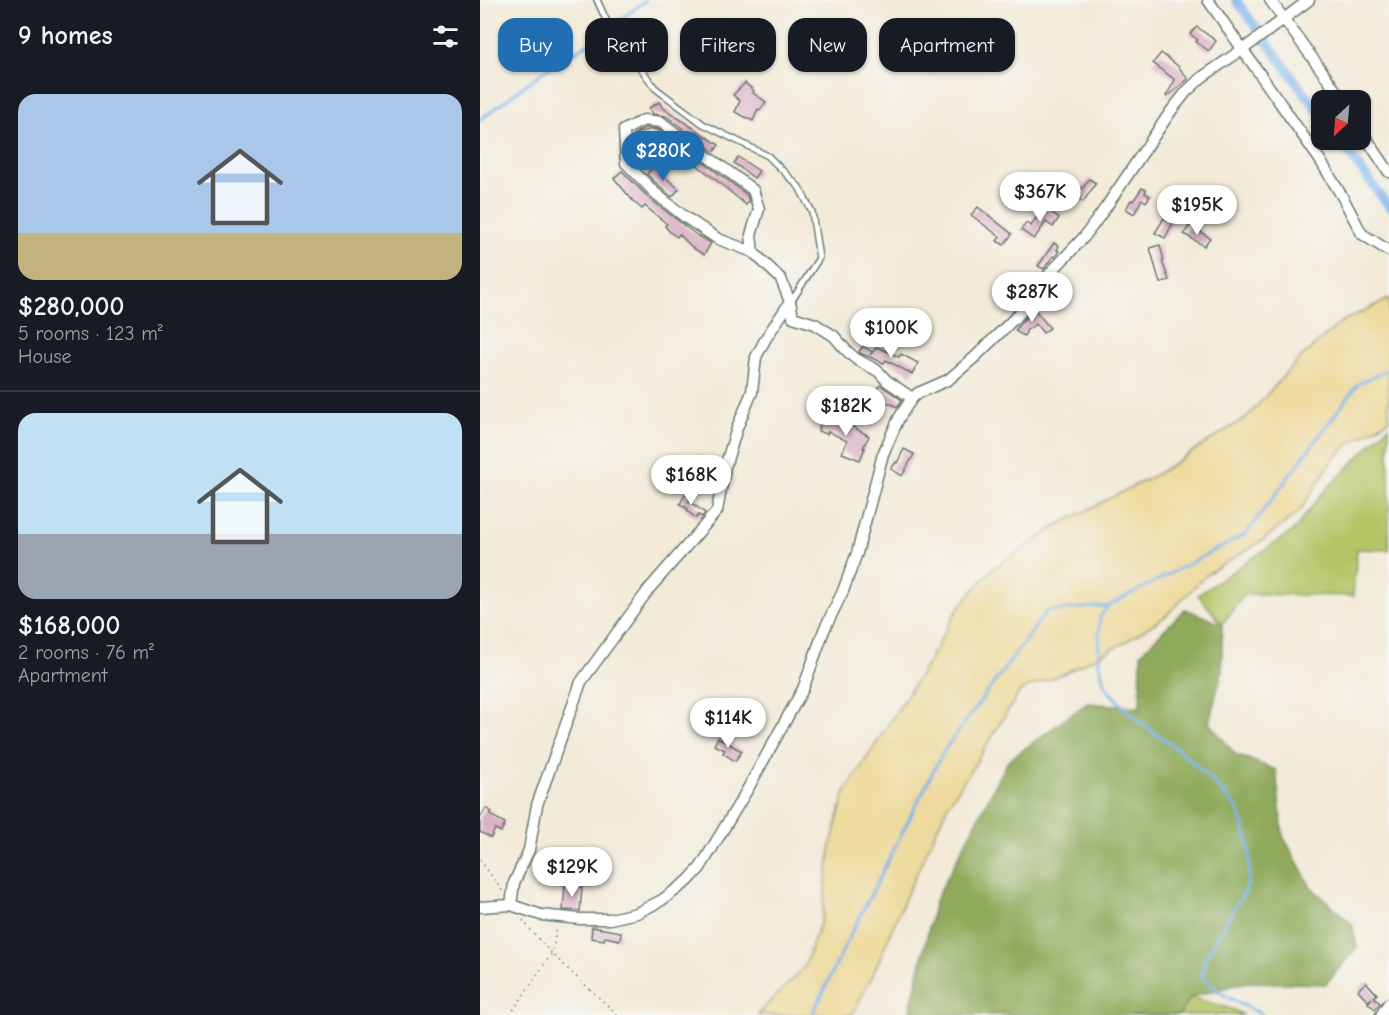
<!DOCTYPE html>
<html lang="en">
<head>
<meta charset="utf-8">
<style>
	:root { --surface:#171b24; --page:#20242c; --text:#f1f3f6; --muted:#9ea1a6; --line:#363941; --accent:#1f6fb2 }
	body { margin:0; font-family:"Comic Neue",sans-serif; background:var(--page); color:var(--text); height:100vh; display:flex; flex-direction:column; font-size:22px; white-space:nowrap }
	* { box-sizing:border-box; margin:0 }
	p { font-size:20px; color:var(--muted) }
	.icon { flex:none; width:33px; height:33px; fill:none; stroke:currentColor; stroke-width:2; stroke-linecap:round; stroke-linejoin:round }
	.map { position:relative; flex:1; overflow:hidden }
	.side { display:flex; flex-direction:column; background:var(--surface); width:480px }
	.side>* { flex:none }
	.hud { position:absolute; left:18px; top:18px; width:570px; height:54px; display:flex; gap:12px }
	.needle { width:39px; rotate:206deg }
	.controls { position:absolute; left:831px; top:90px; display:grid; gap:12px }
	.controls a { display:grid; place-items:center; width:60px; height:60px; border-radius:12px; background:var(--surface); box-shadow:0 2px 4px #0004; font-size:30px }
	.price { position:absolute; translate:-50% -51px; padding:0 14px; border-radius:21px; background:#fff; color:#222; font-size:20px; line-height:39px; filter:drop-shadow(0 2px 3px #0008) }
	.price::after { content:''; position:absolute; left:50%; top:36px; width:18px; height:14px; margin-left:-9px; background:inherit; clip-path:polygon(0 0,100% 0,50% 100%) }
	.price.selected { background:var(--accent); color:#fff }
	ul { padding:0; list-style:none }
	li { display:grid; align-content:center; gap:12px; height:318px; padding:0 18px }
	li+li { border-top:2px solid var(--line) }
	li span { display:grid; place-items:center; height:186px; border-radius:18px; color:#555 }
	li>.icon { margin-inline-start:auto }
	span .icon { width:108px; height:108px; fill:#fffc; stroke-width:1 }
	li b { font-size:26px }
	h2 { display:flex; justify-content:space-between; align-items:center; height:72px; padding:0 18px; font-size:26px }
	.tag { padding:0 21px; border-radius:18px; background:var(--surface); box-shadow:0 2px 4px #0004; font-size:21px; line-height:54px }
	.tag.selected { background:var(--accent); color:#fff }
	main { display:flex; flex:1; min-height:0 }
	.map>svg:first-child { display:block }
</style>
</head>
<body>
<main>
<section class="side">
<h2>9 homes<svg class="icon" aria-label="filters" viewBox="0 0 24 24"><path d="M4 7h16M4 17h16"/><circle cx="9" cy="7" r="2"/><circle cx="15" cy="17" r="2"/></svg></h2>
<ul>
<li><span style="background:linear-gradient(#a9c7e8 75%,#c2b280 0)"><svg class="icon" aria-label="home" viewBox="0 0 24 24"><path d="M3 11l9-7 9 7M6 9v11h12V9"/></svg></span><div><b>$280,000</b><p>5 rooms · 123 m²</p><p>House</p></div></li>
<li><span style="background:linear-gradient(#bfe0f5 65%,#9aa5b1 0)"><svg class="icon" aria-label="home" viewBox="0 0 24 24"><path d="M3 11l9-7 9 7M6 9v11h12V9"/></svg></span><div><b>$168,000</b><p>2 rooms · 76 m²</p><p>Apartment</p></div></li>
</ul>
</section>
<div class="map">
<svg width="909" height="1015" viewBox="0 0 909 1015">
	<rect width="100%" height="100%" fill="#f6f6f2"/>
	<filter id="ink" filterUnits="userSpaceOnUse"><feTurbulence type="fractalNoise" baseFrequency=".0167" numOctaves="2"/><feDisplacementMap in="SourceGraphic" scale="12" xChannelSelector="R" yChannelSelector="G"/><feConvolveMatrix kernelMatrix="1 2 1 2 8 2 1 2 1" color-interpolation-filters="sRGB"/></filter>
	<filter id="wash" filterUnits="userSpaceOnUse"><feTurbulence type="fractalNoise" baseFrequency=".008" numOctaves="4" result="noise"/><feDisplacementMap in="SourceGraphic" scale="24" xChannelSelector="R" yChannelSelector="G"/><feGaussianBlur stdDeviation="1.35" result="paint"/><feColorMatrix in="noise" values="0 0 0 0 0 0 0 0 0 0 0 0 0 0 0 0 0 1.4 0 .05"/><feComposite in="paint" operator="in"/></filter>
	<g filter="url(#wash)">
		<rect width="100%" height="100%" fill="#f3ead8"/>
		<g fill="#b6c466" stroke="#6a804d" stroke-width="1.5">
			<polygon points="909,426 909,550 877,549 873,596 765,594 742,624 718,595 814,530 841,495"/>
			<polygon points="711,997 752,1009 763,1015 699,1015"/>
		</g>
		<polygon fill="#90aa5b" stroke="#587448" stroke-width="1.5" points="705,609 742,624 742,672 729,723 755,754 796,770 803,836 831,887 872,924 877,947 846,984 766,982 711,997 699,1015 429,1015 455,901 528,761 607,703 660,707 661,653"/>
		<polygon fill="#eeda9e" stroke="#868c69" stroke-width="1.5" points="909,299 909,420 869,444 852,461 819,512 782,541 727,574 686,616 645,642 585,673 540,691 502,753 468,805 426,896 392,977 372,1015 277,1015 324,967 342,918 351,844 365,792 447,664 479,607 512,569 580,524 677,474 767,417 818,360 861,322"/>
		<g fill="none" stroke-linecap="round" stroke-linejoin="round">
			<g stroke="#79b4ea" stroke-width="3">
				<polyline points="133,25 166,0"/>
				<polyline points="0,120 61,73 124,34 128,30"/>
				<path d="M628,606L620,617L619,632V661L622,675L627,689L647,711L670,730L694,746L716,765L738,787L757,809L763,823L767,839L770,854L769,882L763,895L747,919L725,959L722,977C739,995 761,1004 783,1015"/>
				<polyline points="332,1015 366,944 463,752 567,611 628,606 766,534 878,384 909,369"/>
			</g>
			<g stroke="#79b4ea" stroke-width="9">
				<polyline points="756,0 842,117"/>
				<polyline points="859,140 909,207"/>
			</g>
		</g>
		<g id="blocks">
			<g fill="#dcafc6">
				<polygon points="717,27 736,41 729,51 716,42 718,40 710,34"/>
				<polygon points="166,38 180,58 170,65 156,45"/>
				<polygon points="681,53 698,66 708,79 687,97 686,96 695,80 673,63"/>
				<polygon points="265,83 274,91 273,93 286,102 280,110 278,109 273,121 255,112 260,101 253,95"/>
				<polygon points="179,102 183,108 239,145 234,152 186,116 173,114 169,108"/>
				<polygon points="165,128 178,129 267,195 269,201 266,205 259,199 241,184 184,139 186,137 176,130 172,129 152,135"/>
				<polygon points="258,157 279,171 274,178 254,163"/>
				<polygon points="173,167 199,189 192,197 180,187 167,174"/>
				<polygon points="142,171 170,199 219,237 219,236 231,243 224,255 213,248 199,234 197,237 190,232 185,226 187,224 165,206 162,209 153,201 134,178"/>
				<polygon points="609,179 616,183 603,202 590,193 595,185 602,189"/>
				<polygon points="662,188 666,190 665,193 670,196 666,202 662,199 654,214 646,209 651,200 653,201"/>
				<polygon points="498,207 532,234 524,245 517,241 520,237 491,215"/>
				<polygon points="563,207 579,218 573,227 566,222 554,239 541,230 546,223 551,226"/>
				<polygon points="698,208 700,209 685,238 675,233 684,218 687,220"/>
				<polygon points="710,225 730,238 724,246 704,234"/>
				<polygon points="574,243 579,246 577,250 579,251 575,257 573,256 564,269 558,266"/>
				<polygon points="680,245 684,261 682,261 689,280 680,283 670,248"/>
				<polygon points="554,309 570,328 563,333 556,324 547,330 544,336 535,331 538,326"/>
				<polygon points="383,346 392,352 390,355 397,347 419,357 421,354 438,363 432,374 406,360 404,363 380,353 379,352"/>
				<polygon points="400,385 422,400 417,407 410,403 409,404 394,396"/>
				<polygon points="343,417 371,426 389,436 383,448 385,448 380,460 362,453 367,441 348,431 347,434 338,431"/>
				<polygon points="424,449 434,454 422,476 411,469 416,462 417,463"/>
				<polygon points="207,491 213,495 209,501 225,513 222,517 219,515 216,518 207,511 208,509 200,504"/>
				<polygon points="238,738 262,751 255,761 243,753 245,750 234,745"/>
				<polygon points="6,808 12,812 10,815 25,823 21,832 15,829 11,838 0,832 0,818"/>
				<polygon points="85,885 102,887 100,911 83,910"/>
				<polygon points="112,927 141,932 140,940 125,937 124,940 111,938"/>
				<polygon points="886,982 897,994 894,997 900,1003 895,1009 888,1003 892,998 888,1001 878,990"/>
			</g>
		</g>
	</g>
	<g filter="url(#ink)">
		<use href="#blocks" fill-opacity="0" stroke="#697a6d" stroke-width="1.5"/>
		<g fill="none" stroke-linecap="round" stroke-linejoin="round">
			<defs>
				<polyline id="service" points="117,0 127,22 175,88 223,124 288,156 319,187 332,212 339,258 311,302"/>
				<g id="minor">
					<polyline points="728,0 840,160 863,198 882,234 909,251"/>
					<polyline points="790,0 842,71 862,100"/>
					<polyline points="880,129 909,172"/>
					<polyline points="273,252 271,235 279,209 273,190 245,169 215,148 181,122 164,120 144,130 146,163 175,193 205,217 238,239 273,252 301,279 310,302 313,317 335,324 354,336 366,350 376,359 398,371 407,381 432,398"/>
					<polyline points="31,905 34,883 49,850 57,805 101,682 169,589 237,511 245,467 257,428 272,392 276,357 286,338 310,302"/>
					<polyline points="0,907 31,905 61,915 100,919 130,919 157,913 182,900 208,881 220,868 266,792 323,689 344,630 363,591 377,553 403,454 419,418 432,398 438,393 468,380 495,357 541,312 558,286 605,236 626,207 691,111 707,91 721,78 773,42 829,0"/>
					<polyline points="901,1015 909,1003"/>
				</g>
			</defs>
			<use href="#service" stroke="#697a6d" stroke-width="8"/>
			<use href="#minor" stroke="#697a6d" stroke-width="13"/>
			<g stroke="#697a6d" stroke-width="1.5" stroke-dasharray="1.5 4.5" stroke-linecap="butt">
				<polyline points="0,860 23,892"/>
				<path d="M43,920C70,956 105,984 138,1015"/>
				<polyline points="30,1015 72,953 77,927"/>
			</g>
			<use href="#service" stroke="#fff" stroke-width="5"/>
			<use href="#minor" stroke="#fff" stroke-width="10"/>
		</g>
	</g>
</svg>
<div class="controls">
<a><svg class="needle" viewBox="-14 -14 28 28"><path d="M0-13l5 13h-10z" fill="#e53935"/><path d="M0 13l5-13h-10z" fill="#9ea1a6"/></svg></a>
</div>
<b class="price selected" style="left:183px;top:182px">$280K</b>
<b class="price" style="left:560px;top:223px">$367K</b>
<b class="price" style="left:717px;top:236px">$195K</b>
<b class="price" style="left:552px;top:323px">$287K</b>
<b class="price" style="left:411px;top:359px">$100K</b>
<b class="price" style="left:366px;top:437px">$182K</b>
<b class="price" style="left:211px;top:506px">$168K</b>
<b class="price" style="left:248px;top:749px">$114K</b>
<b class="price" style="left:92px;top:898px">$129K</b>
<div class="hud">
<a class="tag selected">Buy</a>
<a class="tag">Rent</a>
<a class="tag">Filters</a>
<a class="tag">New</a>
<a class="tag">Apartment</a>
</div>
</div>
</main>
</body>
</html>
